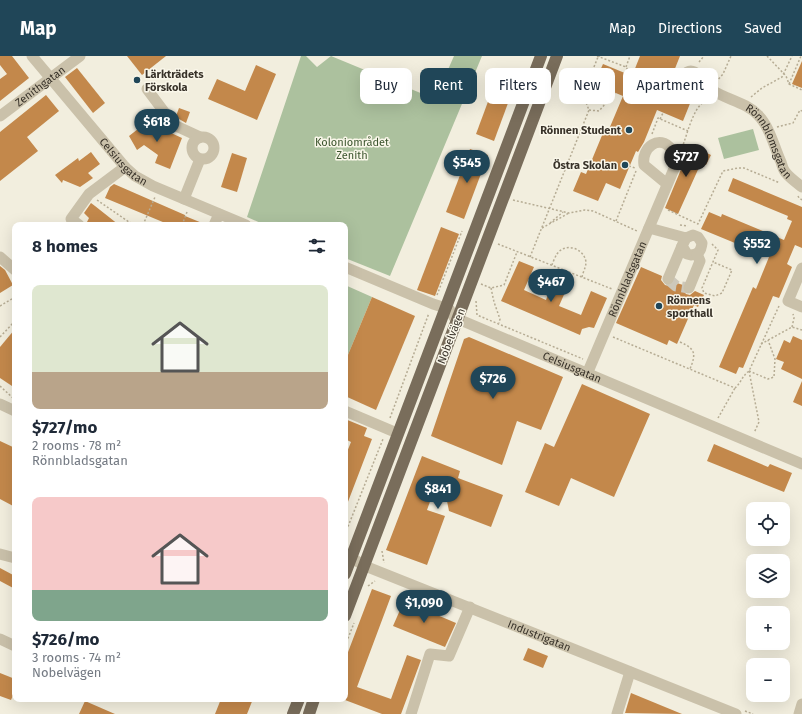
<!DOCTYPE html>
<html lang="en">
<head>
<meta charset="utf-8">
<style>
	:root { --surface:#fff; --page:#f6f6f7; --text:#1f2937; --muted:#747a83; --accent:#204658 }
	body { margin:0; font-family:"Fira Sans",sans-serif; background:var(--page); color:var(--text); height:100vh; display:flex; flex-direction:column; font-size:15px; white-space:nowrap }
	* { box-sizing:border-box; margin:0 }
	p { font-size:13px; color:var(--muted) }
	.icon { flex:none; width:22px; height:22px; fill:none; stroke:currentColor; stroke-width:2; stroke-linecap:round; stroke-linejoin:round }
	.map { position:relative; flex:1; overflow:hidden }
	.panel { position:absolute; left:12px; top:166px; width:336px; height:480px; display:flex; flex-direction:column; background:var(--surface); border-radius:8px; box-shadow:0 4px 16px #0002 }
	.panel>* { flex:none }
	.guide { position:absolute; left:360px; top:12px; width:380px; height:36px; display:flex; gap:8px }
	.buttons { position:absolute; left:746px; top:446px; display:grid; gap:8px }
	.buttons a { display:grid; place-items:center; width:44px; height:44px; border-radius:8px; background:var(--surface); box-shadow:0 4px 16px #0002; font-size:20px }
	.price { position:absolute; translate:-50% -34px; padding:0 9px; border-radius:14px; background:var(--accent); color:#fff; font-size:13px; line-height:26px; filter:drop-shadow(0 1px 2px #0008) }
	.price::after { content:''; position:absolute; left:50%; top:24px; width:12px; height:9px; margin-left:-6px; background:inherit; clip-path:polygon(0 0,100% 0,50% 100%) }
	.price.on { background:#222; color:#fff }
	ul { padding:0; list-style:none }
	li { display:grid; align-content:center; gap:8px; height:212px; padding:0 20px }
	li span { display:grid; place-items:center; height:124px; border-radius:8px; color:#555 }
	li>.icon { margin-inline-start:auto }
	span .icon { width:72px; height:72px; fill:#fffc; stroke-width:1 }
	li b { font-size:17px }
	h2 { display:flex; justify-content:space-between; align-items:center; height:48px; padding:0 20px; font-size:17px }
	.tag { padding:0 14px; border-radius:8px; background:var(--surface); box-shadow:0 4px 16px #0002; font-size:14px; line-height:36px }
	.tag.on { background:var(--accent); color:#fff }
	header { display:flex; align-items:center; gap:24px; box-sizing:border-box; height:56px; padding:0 20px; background:var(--accent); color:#fff }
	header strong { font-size:19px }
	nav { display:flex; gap:22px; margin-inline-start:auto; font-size:14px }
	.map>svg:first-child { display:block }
</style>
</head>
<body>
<header>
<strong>Map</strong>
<nav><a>Map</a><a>Directions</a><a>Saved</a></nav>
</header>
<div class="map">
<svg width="802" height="658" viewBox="0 0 802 658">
	<rect width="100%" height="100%" fill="#f2eede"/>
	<g fill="#acc19e">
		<polygon points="301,0 306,0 317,11 331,0 435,43 454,0 482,0 390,220 345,202 345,169 265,169 247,161"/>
		<polygon points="753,73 759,94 724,103 718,82"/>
		<polygon points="345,229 372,241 345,306"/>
	</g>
	<g fill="#c3884b">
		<polygon points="0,0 12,0 29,22 0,45 0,23 7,18 0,9"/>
		<polygon points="127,0 166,0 142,19"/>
		<polygon points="640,0 680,0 666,35 691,45 683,65 657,54 644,86 638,96 636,95 620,133 606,127 598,145 573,135 581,116 586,118 603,77 607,78 623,40 594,28 603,8 632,20"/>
		<polygon points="802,5 802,32 792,28"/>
		<polygon points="256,9 276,18 257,64 208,43 217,23 245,35"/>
		<polygon points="77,12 105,47 93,57 65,21"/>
		<polygon points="499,16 517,23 494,85 476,78"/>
		<polygon points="46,39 59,55 27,81 38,95 0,125 0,76"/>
		<polygon points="179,52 190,56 186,67 179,63 176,60"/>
		<polygon points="147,66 164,73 168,78 169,76 182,82 170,113 155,107 158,99 144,89 137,94 129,80"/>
		<polygon points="690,89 711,99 706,109 701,107 678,158 665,152 682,111 683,105"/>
		<polygon points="470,93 488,99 464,163 446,156"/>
		<polygon points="91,96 100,108 88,117 93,122 80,131 63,124 62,127 55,119 78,102 79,105"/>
		<polygon points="232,97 247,102 237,136 221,131"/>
		<polygon points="733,122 802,151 802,192 795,189 787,208 792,211 779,242 773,240 743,312 739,311 736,318 719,311 753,231 756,233 769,201 701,173 709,156 721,161 722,158 784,184 792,165 787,163 788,160 728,135"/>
		<polygon points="114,128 185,159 185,160 207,169 170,169 105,142 110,131"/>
		<polygon points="91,147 95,150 119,169 91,169 87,166 89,162 84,157"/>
		<polygon points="441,171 459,178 435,240 417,234"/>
		<polygon points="519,205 534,211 524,234 546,244 552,228 566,234 559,250 581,259 591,235 607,242 594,272 589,271 582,273 580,279 501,245"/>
		<polygon points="0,210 5,214 13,229 0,237"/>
		<polygon points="641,211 662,220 661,224 665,229 669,230 674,226 683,229 682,233 686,238 690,239 695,235 704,239 698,251 694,249 677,288 669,284 667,289 616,267"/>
		<polygon points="372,241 415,260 376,354 345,340 345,306"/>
		<polygon points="15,273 15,332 0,322 0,291"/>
		<polygon points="793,280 802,284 802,323 781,313 784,306 776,303 784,284 790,287"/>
		<polygon points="469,281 563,321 541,374 517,365 502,409 431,380 464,283"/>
		<polygon points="802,325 802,350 793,346"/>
		<polygon points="582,328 650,358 614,441 571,422 559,450 525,436 545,387 554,391"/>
		<polygon points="345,363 367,372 364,380 372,383 346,451 345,401 351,386 345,383"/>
		<polygon points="0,385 15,392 15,451 0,443"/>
		<polygon points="714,388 768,411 770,408 792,417 784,436 707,405"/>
		<polygon points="422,400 460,415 458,422 503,439 491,471 449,455 447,445 454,429 438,423 427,454 445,460 427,509 386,494"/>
		<polygon points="0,512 15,520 15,533 0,525"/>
		<polygon points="372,533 391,540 357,631 391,643 407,599 421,604 401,658 382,658 345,644 345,604"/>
		<polygon points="404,545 456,567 445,591 393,570"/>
		<polygon points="528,592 548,600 543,612 523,604"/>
		<polygon points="0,617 15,623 15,635 11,644 0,640"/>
		<polygon points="631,637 682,658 681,658 625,657"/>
		<polygon points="221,643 253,643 247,658 215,658"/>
		<polygon points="85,645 115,658 79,658"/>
	</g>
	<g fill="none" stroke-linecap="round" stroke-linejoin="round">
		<polyline stroke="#cdc8ba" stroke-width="11" stroke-dasharray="11 5.5" stroke-linecap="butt" points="668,223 676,230 689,232"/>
		<g stroke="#b6ac94" stroke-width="1.5" stroke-dasharray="2 2" stroke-linecap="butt">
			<polyline points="597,0 626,11 632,20"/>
			<polyline points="767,0 786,20 789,28 802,34"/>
			<polyline points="699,6 704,0"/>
			<polyline points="626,11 630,0"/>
			<polyline points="716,26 723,18 731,0"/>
			<polyline points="789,28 801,0"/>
			<polyline points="666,35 673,33"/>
			<polyline points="751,41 762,32 782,21 792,0"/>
			<polyline points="704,46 708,45"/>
			<polyline points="589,54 599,55 615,37"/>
			<polyline points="660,63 663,57"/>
			<polyline points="777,71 793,67 800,54 802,55"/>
			<polyline points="652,78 658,62 688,75"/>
			<path d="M682,92C687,79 693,52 704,46"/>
			<polyline points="629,110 635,112"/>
			<polyline points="798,140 799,142 802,144"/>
			<polyline points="97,144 129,166 136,169"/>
			<polyline points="513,144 569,157 585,154 593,155 637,175"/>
			<polyline points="668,154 698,168 723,115 738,112 744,112 780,127"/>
			<polyline points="616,165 636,115"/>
			<polyline points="550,167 563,156"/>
			<polyline points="143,169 155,141"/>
			<polyline points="182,169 187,156"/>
			<polyline points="680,169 688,170"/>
			<polyline points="542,172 569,157"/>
			<polyline points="498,188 612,233"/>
			<polyline points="712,188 718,194 702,232 704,237 715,240 722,237 732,214 713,206"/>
			<polyline points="530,201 589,54 585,44 585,33 598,1 600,0"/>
			<path d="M552,209C553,206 555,201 557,198C565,186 584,192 586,206C586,211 583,216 582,221"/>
			<polyline points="481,228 491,232 504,229 517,196"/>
			<polyline points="491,232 494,246 500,263 499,267"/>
			<polyline points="437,239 462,175"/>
			<polyline points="476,245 477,259 583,303"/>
			<polyline points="0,250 15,241"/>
			<polyline points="792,271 794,262 793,258"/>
			<polyline points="0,281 15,265"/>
			<path d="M613,281L735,332C741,327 742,320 749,315L779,250"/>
			<path d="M680,286C696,293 696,298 690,313"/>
			<polyline points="761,288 792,271 802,274"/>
			<polyline points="749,315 759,366 754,377"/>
			<polyline points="749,315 768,323 774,321 775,303 768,284"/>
			<polyline points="0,330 14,343"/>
			<polyline points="390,362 429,257"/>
			<polyline points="718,362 735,332"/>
			<polyline points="345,478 383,383"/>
			<polyline points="382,495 384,507"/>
			<polyline points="368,530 375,525"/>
			<polyline points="345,590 354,567"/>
			<polyline points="745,655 753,658"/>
		</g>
		<g stroke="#cac1aa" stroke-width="11">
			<path id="s1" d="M32,0L125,111L135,120L153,130L246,169"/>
			<polyline points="147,33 174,69 200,81"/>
			<path id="s2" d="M712,34C701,34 677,40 683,20C695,5 703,28 712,34C727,44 746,46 758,59C770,71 774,91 781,106C782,109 783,114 786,117C790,122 797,127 802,131"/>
			<path id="s3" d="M0,60L80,0"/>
			<circle cx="203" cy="92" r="11"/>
			<polyline points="184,143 200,103"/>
			<polyline points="79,169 71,163 89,138 125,111"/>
			<polyline points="214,169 219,158"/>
			<path d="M649,172L686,182L693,179L698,181L702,187C701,195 699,198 691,199L687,198L682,190L686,182"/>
			<polyline points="0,201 15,214"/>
			<path id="s4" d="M345,211L433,248L449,253L454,261L458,263L802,408"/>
			<polyline points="802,212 788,245 802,251"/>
			<polyline points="668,223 682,190"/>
			<polyline points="689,232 700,205 697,198"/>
			<path id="s5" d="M587,318L676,108C675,103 675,97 671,93C660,78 641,91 644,109L667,128"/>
			<polyline points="0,348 15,355"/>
			<polyline points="345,355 397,377"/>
			<polyline points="0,498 15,502"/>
			<path id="s6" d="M345,498L365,510L736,658"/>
			<polyline points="0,583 15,590"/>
			<polyline points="411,658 430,598 449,600 470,551"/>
			<polyline points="617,658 630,616"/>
			<polyline points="799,658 802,648"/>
		</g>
		<g stroke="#796d5b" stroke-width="12">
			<polyline points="345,518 541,0"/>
			<polyline points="345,560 557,0"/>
			<polyline points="293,658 299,643"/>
			<polyline points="309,658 314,643"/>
		</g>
	</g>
	<g fill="#204658" stroke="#faf7ea" stroke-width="1.5">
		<circle cx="137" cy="24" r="4"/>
		<circle cx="629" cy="74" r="4"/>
		<circle cx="625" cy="109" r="4"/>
		<circle cx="659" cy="250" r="4"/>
	</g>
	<g text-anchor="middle" stroke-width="3" stroke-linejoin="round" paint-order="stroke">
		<g font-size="11" font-weight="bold" fill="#383229" stroke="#faf7ea" text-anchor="start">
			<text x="145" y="22">Lärkträdets<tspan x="145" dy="13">Förskola</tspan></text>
			<text x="621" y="78" text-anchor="end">Rönnen Student</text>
			<text x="617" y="113" text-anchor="end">Östra Skolan</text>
			<text x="667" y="248">Rönnens<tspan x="667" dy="13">sporthall</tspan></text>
		</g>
		<g font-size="11" fill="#383229" stroke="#faf7ea">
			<text dy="4" stroke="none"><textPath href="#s3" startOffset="50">Zenithgatan</textPath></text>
			<text dy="4" stroke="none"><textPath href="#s2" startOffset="160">Rönnblomsgatan</textPath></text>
			<text dy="4" stroke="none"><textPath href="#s1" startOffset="140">Celsiusgatan</textPath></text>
			<text dy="4" stroke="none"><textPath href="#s5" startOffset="103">Rönnbladsgatan</textPath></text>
			<text transform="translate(451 280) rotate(-69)" y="4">Nobelvägen</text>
			<text dy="4" stroke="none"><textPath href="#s4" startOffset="250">Celsiusgatan</textPath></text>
			<text dy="4" stroke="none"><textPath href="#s6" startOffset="211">Industrigatan</textPath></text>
		</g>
		<g font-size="11" fill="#3c552e" stroke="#faf7ea">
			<text x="352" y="90">Koloniområdet<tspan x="352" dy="13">Zenith</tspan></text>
		</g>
	</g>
</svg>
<div class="buttons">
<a><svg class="icon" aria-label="locate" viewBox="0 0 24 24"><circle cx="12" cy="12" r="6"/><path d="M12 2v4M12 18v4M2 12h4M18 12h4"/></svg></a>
<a><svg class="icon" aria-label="layers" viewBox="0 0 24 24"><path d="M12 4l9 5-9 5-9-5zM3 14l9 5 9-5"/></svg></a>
<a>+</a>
<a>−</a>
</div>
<b class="price" style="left:157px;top:87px">$618</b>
<b class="price on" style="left:686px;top:122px">$727</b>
<b class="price" style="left:467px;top:128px">$545</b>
<b class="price" style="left:757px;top:209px">$552</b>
<b class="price" style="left:551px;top:247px">$467</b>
<b class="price" style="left:493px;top:344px">$726</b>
<b class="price" style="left:438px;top:454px">$841</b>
<b class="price" style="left:424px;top:568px">$1,090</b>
<div class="guide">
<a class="tag">Buy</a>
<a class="tag on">Rent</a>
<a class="tag">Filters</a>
<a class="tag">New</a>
<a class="tag">Apartment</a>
</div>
<section class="panel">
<h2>8 homes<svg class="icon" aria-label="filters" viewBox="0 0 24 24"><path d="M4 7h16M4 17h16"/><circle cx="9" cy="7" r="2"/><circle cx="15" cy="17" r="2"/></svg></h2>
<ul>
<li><span style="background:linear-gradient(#dfe7d0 70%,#b9a48a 0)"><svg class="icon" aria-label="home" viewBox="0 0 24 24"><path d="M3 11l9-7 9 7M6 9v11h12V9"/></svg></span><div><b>$727/mo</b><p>2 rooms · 78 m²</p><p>Rönnbladsgatan</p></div></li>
<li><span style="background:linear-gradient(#f6c9c9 75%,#7fa58c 0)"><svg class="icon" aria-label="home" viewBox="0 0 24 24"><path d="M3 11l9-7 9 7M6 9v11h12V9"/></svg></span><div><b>$726/mo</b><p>3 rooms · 74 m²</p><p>Nobelvägen</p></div></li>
</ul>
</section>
</div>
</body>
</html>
